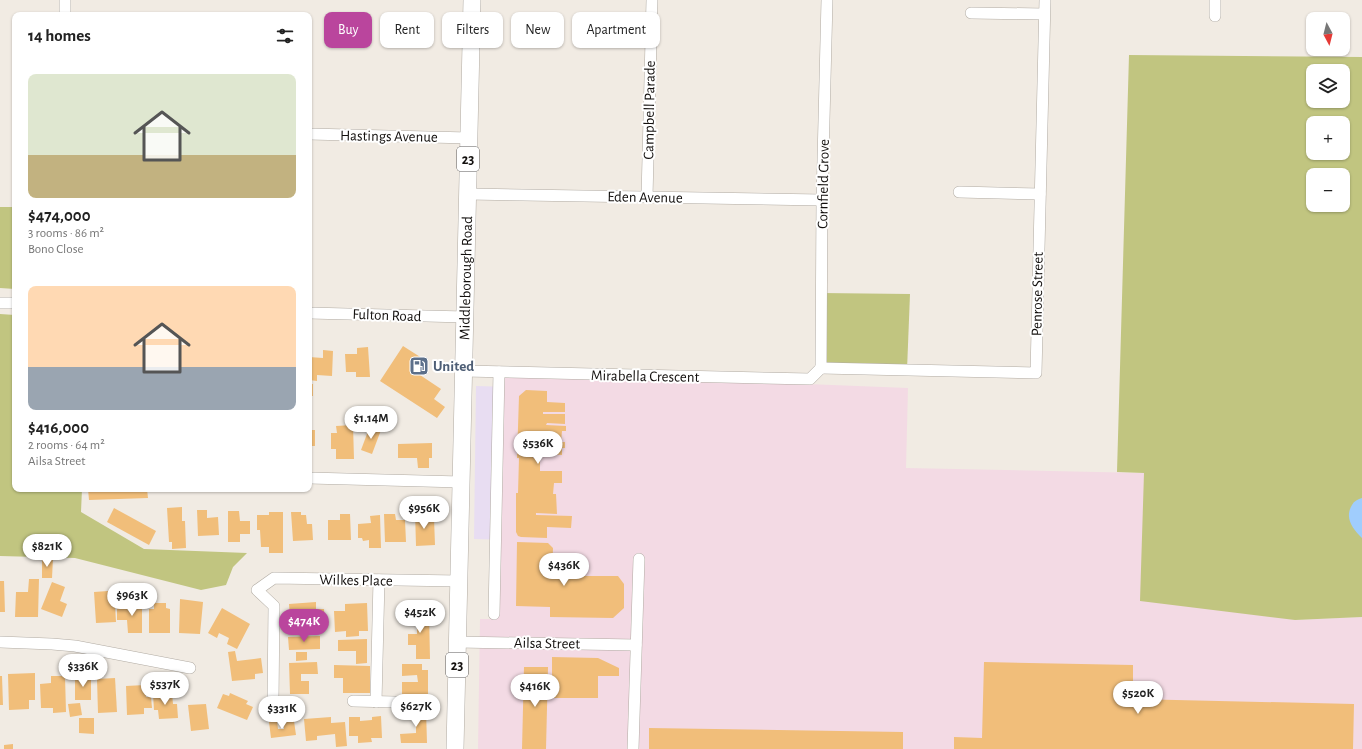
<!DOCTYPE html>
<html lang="en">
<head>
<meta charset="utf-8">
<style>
	:root { --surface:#fff; --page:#f2f2f2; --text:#222; --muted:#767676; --accent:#ba459d }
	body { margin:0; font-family:"Alegreya Sans",sans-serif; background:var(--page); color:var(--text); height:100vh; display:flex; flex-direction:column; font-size:15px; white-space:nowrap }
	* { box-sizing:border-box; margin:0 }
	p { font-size:13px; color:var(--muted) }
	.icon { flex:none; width:22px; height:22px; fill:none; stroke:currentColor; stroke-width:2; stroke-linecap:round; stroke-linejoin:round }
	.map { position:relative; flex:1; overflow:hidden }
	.side { position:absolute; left:12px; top:12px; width:300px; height:480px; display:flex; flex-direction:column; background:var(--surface); border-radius:8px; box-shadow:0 1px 3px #0004 }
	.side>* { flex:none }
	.guide { position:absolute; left:324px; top:12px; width:380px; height:36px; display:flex; gap:8px }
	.needle { width:26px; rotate:173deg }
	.fabs { position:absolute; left:1306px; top:12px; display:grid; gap:8px }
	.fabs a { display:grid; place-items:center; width:44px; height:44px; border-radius:8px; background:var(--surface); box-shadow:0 1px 3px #0004; font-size:20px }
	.price { position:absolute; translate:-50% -34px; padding:0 9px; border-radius:14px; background:#fff; color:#222; font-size:13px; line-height:26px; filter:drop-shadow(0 1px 2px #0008) }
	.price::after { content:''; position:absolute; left:50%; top:24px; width:12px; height:9px; margin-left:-6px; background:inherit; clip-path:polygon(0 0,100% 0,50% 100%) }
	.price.selected { background:var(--accent); color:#fff }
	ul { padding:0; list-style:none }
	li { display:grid; align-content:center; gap:8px; height:212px; padding:0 16px }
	li span { display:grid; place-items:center; height:124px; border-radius:8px; color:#555 }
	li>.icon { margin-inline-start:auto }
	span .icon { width:72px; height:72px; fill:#fffc; stroke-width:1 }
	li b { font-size:17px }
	h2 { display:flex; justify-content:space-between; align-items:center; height:48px; padding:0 16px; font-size:17px }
	.chip { padding:0 14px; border-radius:8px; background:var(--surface); box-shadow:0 1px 3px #0004; font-size:14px; line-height:36px }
	.chip.selected { background:var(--accent); color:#fff }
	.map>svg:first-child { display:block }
</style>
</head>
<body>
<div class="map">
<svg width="1362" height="749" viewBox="0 0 1362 749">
	<rect width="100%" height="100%" fill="#f1ebe3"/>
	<polygon fill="#e8ddf2" points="476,386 583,389 577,542 474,539"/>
	<polygon fill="#f3dae4" points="499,372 908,388 906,468 1144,473 1295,620 1362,617 1362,749 478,749 480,619 494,619"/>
	<g fill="#c1c580" fill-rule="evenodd">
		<path d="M1129,55L1362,57V617L1295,620L1140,601L1144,473L1117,472ZM1313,71H1343V101H1313ZM1313,123H1343V153H1313ZM1313,175H1343V205H1313Z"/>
		<polygon points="0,207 15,207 15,289 0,288"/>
		<polygon points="821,293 910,294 907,370 821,368"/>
		<polygon points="0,314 15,315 15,489 82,489 81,512 144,549 247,553 233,567 226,585 201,590 75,558 0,556"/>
	</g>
	<path fill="#a0cdfd" d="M1362,498V538C1353,529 1344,518 1352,505C1354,501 1358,499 1362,498Z"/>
	<g fill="#f1be7a">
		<polygon points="403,346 425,360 417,373 441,389 434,399 445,407 437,418 380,381"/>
		<polygon points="368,347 370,377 356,377 356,372 346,372 345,354 357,354 357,348"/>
		<polygon points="323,350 333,351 332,376 317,375 317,381 309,380 309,357 323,358"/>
		<rect x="309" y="384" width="4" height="12"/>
		<polygon points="526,390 547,391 547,402 565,403 565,412 543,412 543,414 565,414 565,424 547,423 546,425 566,426 566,431 562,431 561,442 565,442 565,448 562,448 562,455 550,454 550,457 533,457 533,458 540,459 540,471 562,471 562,483 554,483 553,494 556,494 557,514 536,513 536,515 572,516 571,528 547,527 547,538 521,537 518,536 516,532 516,493 518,493 519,458 517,458 519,396"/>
		<polygon points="353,425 354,459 336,459 336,449 331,449 331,433 337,433 336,426"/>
		<polygon points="370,426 381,430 372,454 361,450"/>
		<rect x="309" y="430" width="6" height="16"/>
		<polygon points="432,443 432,458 429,458 429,468 418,468 417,458 398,458 398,444"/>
		<polygon points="88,489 147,489 148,498 89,500"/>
		<polygon points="182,507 182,521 185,521 186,548 172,549 172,542 169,542 167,508"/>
		<polygon points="114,508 156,531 149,545 107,522"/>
		<polygon points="197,510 207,510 207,518 218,517 219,535 198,536"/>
		<polygon points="228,511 239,511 240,521 250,521 250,534 240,534 240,542 228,542"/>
		<polygon points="415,511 421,511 421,515 427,515 427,518 434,518 435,545 416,546"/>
		<polygon points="269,512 283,512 283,553 269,553 269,547 261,547 260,530 257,530 257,515 269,515"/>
		<polygon points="291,512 301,512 301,515 306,515 307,524 312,524 313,540 293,541"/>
		<polygon points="340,514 350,514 351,540 328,540 328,520 340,520"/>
		<polygon points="384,514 395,514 396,520 405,520 406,542 385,542"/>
		<polygon points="380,515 381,548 369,548 369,540 363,541 362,538 358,538 358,524 371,523 370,516"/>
		<polygon points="517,542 548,543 553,548 552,576 618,576 624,584 624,608 613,618 550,617 550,607 516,606"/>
		<polygon points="42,558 53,558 52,578 42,578"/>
		<polygon points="29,579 39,579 38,617 15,617 16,592 28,592"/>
		<polygon points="0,581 4,581 5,612 0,612"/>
		<polygon points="52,582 65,587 60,601 67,604 62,617 41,609"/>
		<polygon points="108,591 109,600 112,600 113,605 115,605 116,622 96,623 94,592"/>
		<polygon points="180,599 203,602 200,634 179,633"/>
		<polygon points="316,602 316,609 324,609 325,629 311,629 312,634 300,635 299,629 291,629 289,604"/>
		<polygon points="126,603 142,603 142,633 128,633 127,620 117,620 117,608 126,607"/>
		<polygon points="154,603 166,603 166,608 170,609 170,633 149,633 149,609 154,609"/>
		<polygon points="367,603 368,631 359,631 359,636 346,637 346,631 335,632 334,611 345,611 345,604"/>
		<polygon points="222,608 250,624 237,649 227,644 229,638 219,633 217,638 208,633"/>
		<polygon points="408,612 429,612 430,659 416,659 416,645 408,645 408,634 417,634 417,625 408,625"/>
		<polygon points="320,636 320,649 289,650 288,637"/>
		<polygon points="367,639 367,663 356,664 356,651 338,651 338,640"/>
		<polygon points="235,651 237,661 261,658 263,673 255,674 255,679 232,681 228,652"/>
		<polygon points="296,652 307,652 307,660 296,661"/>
		<polygon points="552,657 598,658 619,668 619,676 598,676 598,698 552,698"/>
		<polygon points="317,662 318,674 301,674 301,681 309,681 309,694 290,694 289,663"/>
		<polygon points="984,662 1133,665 1133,699 1354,704 1353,749 954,749 954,737 982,738"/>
		<polygon points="402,664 422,664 422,670 428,670 428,707 416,707 416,694 402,694 402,682 418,682 417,675 402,676"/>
		<polygon points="334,665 370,666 370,693 343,693 343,678 334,678"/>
		<polygon points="524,667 548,667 546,749 522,749"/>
		<polygon points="35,673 35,700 29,700 29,709 9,710 8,674"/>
		<polygon points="0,676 2,676 3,705 0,705"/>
		<polygon points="51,676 65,676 66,712 53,713 53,708 41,708 40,684 51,683"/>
		<rect x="75" y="676" width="16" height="24"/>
		<polygon points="115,678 117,712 98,713 97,679"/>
		<polygon points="145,685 146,697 151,697 152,708 144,708 144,714 127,715 126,686"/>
		<polygon points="172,693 173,704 177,704 178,718 159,719 158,710 154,710 153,694"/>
		<polygon points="230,693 248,701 246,704 253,707 247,720 217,708 223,694 229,696"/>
		<polygon points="80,703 82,715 70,717 68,704"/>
		<polygon points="206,704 209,729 191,731 188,705"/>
		<polygon points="403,710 426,710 427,743 401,743 400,734 416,733 416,717 403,717"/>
		<polygon points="381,716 382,738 371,738 372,742 358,743 358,736 349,736 349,717 360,717 360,721 372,720 372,717"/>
		<polygon points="331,717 331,723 345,722 347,746 336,747 335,734 317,736 317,740 306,741 304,719"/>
		<polygon points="79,718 94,718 94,734 79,733"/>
		<polygon points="277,721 278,729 284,729 284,722 294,721 296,735 271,738 269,722"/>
		<polygon points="649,728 903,732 903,749 649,749"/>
		<polygon points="13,744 13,749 4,749 4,745"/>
	</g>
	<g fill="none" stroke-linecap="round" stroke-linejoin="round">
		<defs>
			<g id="street">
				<polyline points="971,13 1044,14"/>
				<polyline points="65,15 65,0"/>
				<polyline points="1215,16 1215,0"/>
				<polyline points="309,134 469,138"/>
				<polyline points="959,192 1040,194"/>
				<polyline points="468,194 822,200"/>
				<polyline points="647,197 652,0"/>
				<polyline points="0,303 15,303"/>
				<polyline points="309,313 465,317"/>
				<polyline points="821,368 1036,373 1045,0"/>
				<polyline points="821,368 822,200 827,0"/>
				<polyline points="464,371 810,379 821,368"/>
				<polyline points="309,478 461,482"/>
				<polyline points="494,614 499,372"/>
				<polyline points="0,642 52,644 75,646 190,668"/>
				<polyline points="458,642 636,645"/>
				<polyline points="353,701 395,702"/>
				<polyline points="288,702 273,702 274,606 257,590 274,578 459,581"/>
				<polyline points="376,702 379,580"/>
				<polyline points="633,749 639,559"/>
			</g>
			<g id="primary">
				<path id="s1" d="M455,749L472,0"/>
			</g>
		</defs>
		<use href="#street" stroke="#b1aba3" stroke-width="12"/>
		<use href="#primary" stroke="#b1aba3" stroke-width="18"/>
		<use href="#street" stroke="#fff" stroke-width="11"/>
		<use href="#primary" stroke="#fff" stroke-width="17"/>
	</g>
	<defs>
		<symbol id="fuel-square" viewBox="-11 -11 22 22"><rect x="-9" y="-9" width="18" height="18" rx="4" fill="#5c6f8a" stroke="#fff"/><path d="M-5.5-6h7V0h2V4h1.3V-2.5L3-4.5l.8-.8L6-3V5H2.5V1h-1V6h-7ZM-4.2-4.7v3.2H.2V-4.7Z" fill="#fff"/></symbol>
	</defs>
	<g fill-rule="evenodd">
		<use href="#fuel-square" x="408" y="355" width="22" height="22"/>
	</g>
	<g text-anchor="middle" stroke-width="4" stroke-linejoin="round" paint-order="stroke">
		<g fill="#fff" stroke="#595756" stroke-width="1">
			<rect x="457" y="147" width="22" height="24" rx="3"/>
			<rect x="446" y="653" width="22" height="24" rx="3"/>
		</g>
		<g font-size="14" font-weight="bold" fill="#120f0d">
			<text x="468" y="164">23</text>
			<text x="457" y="670">23</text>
		</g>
		<g font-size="15" fill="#120f0d" stroke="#fff">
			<text transform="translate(649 110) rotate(-89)" y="5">Campbell Parade</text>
			<text transform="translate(389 136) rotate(1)" y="5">Hastings Avenue</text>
			<text transform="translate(823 184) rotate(-89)" y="5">Cornfield Grove</text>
			<text transform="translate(645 197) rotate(1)" y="5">Eden Avenue</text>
			<text dy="5" stroke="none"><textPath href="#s1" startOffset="471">Middleborough Road</textPath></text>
			<text transform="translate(1037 294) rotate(-89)" y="5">Penrose Street</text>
			<text transform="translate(387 315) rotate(2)" y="5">Fulton Road</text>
			<text transform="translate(645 376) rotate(1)" y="5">Mirabella Crescent</text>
			<text transform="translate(356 580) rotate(1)" y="5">Wilkes Place</text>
			<text transform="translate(547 643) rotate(1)" y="5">Ailsa Street</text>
		</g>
		<g font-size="15" font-weight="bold" fill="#4e5e75" stroke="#fff" text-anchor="start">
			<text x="433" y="371">United</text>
		</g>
	</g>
</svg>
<div class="fabs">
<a><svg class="needle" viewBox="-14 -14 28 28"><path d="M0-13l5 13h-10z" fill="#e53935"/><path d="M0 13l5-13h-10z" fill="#767676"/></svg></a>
<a><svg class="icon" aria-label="layers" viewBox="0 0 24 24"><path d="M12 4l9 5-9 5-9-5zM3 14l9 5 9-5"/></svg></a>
<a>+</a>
<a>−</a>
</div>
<b class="price" style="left:371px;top:440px">$1.14M</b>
<b class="price" style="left:538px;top:465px">$536K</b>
<b class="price" style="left:424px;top:530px">$956K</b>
<b class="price" style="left:47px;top:568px">$821K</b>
<b class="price" style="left:564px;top:587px">$436K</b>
<b class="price" style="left:132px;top:617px">$963K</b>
<b class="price" style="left:420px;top:634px">$452K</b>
<b class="price selected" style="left:304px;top:643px">$474K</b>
<b class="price" style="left:83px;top:688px">$336K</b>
<b class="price" style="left:165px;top:706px">$537K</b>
<b class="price" style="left:535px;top:708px">$416K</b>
<b class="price" style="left:1138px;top:715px">$520K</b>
<b class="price" style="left:416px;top:728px">$627K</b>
<b class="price" style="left:282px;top:730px">$331K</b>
<div class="guide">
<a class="chip selected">Buy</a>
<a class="chip">Rent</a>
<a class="chip">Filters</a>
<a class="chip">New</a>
<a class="chip">Apartment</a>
</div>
<section class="side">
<h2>14 homes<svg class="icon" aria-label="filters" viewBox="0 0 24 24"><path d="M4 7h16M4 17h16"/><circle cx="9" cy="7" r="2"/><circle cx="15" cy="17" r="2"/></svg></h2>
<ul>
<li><span style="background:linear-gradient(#dfe7d0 65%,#c2b280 0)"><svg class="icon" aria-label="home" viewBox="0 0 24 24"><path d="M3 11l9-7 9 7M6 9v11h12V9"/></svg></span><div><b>$474,000</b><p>3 rooms · 86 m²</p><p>Bono Close</p></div></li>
<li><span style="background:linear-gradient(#ffd9b3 65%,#9aa5b1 0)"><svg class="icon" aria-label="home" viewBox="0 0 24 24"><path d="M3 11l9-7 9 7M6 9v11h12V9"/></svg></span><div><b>$416,000</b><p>2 rooms · 64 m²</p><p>Ailsa Street</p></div></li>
</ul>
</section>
</div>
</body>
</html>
